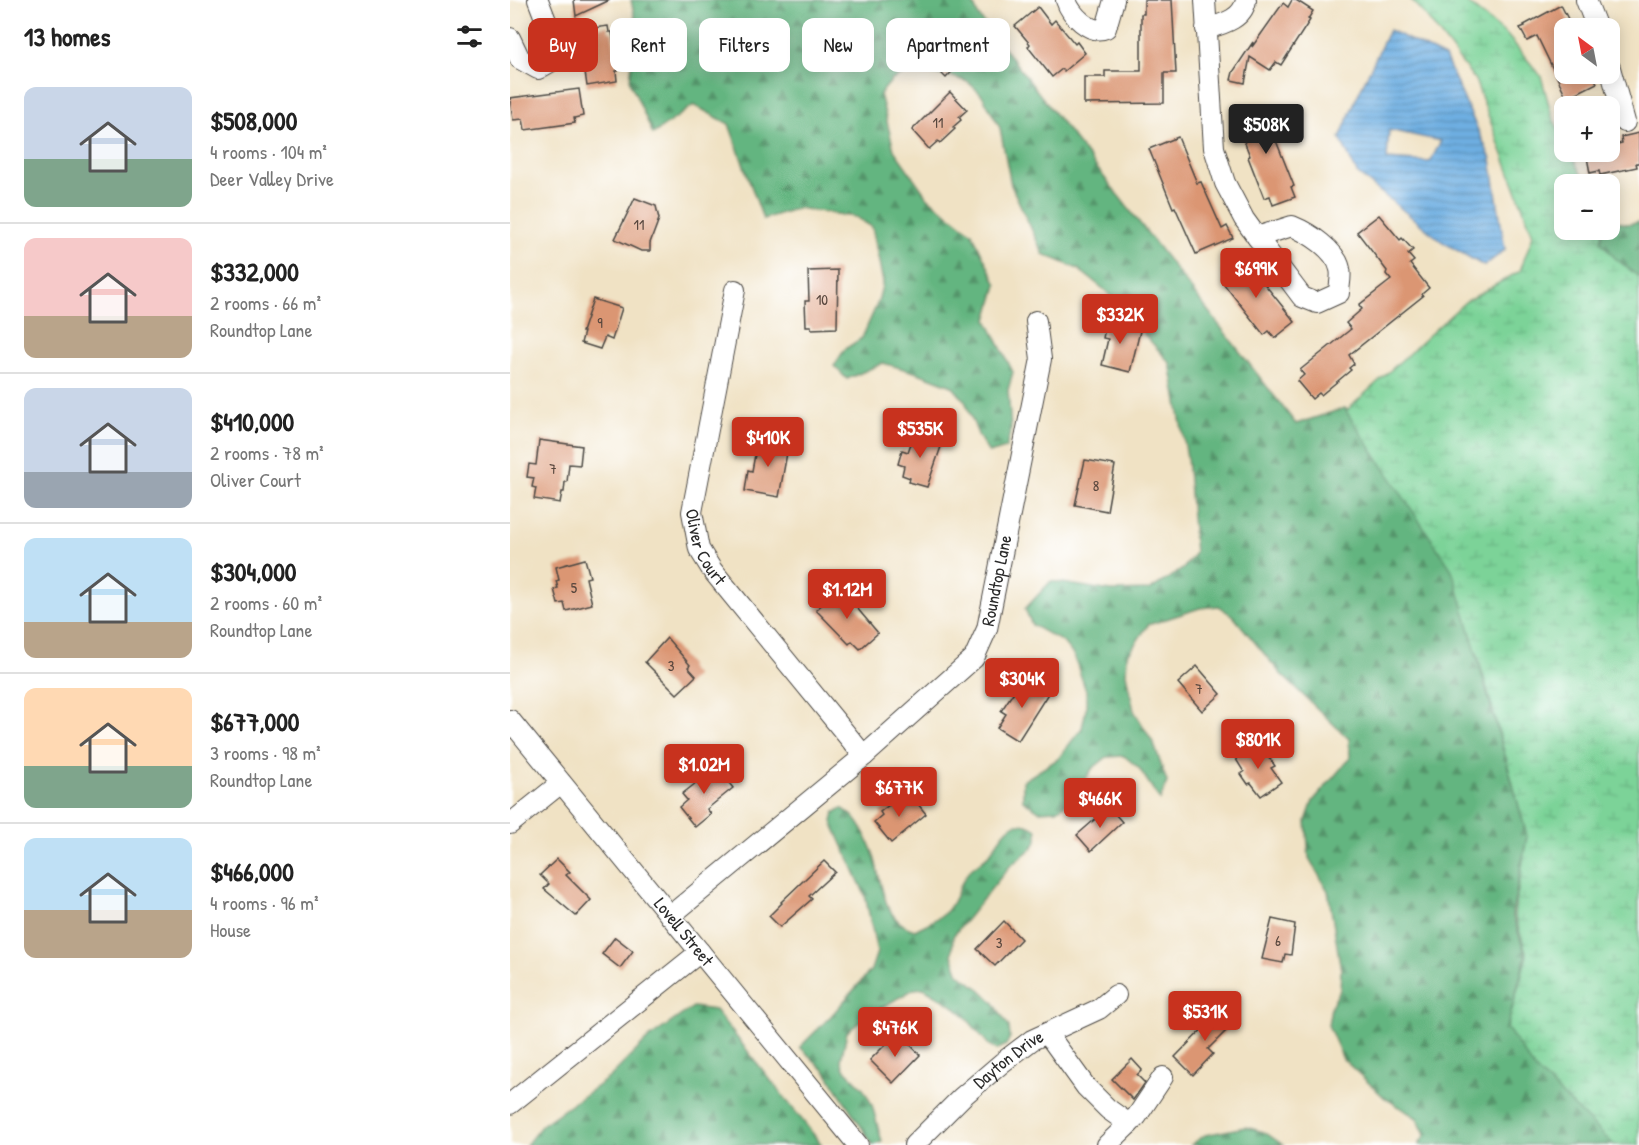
<!DOCTYPE html>
<html lang="en">
<head>
<meta charset="utf-8">
<style>
	:root { --surface:#fff; --page:#f6f6f6; --text:#222; --muted:#767676; --line:#e0e0e0; --accent:#c8321e }
	body { margin:0; font-family:"Patrick Hand",sans-serif; background:var(--page); color:var(--text); height:100vh; display:flex; flex-direction:column; font-size:22px; white-space:nowrap }
	* { box-sizing:border-box; margin:0 }
	p { font-size:20px; color:var(--muted) }
	.icon { flex:none; width:33px; height:33px; fill:none; stroke:currentColor; stroke-width:2; stroke-linecap:round; stroke-linejoin:round }
	.map { position:relative; flex:1; overflow:hidden }
	.side { display:flex; flex-direction:column; background:var(--surface); width:510px }
	.side>* { flex:none }
	.banner { position:absolute; left:18px; top:18px; width:570px; height:54px; display:flex; gap:12px }
	.needle { width:39px; rotate:328deg }
	.tools { position:absolute; left:1044px; top:18px; display:grid; gap:12px }
	.tools a { display:grid; place-items:center; width:66px; height:66px; border-radius:12px; background:var(--surface); box-shadow:0 3px 15px #0003; font-size:30px }
	.price { position:absolute; translate:-50% -51px; padding:0 14px; border-radius:6px; background:var(--accent); color:#fff; font-size:20px; line-height:39px; filter:drop-shadow(0 2px 3px #0008) }
	.price::after { content:''; position:absolute; left:50%; top:36px; width:18px; height:14px; margin-left:-9px; background:inherit; clip-path:polygon(0 0,100% 0,50% 100%) }
	.price.on { background:#222; color:#fff }
	ul { padding:0; list-style:none }
	li { display:flex; align-items:center; gap:18px; height:150px; padding:0 24px }
	li+li { border-top:2px solid var(--line) }
	li span { display:grid; place-items:center; flex:none; width:168px; height:120px; border-radius:12px; color:#555 }
	li>.icon { margin-inline-start:auto }
	span .icon { width:72px; height:72px; fill:#fffc; stroke-width:1 }
	li b { font-size:26px }
	h2 { display:flex; justify-content:space-between; align-items:center; height:72px; padding:0 24px; font-size:26px }
	.pill { padding:0 21px; border-radius:12px; background:var(--surface); box-shadow:0 3px 15px #0003; font-size:21px; line-height:54px }
	.pill.on { background:var(--accent); color:#fff }
	main { display:flex; flex:1; min-height:0 }
	.map>svg:first-child { display:block }
</style>
</head>
<body>
<main>
<section class="side">
<h2>13 homes<svg class="icon" aria-label="filters" viewBox="0 0 24 24"><path d="M4 7h16M4 17h16"/><circle cx="9" cy="7" r="2"/><circle cx="15" cy="17" r="2"/></svg></h2>
<ul>
<li><span style="background:linear-gradient(#c9d6e8 60%,#7fa58c 0)"><svg class="icon" aria-label="home" viewBox="0 0 24 24"><path d="M3 11l9-7 9 7M6 9v11h12V9"/></svg></span><div><b>$508,000</b><p>4 rooms · 104 m²</p><p>Deer Valley Drive</p></div></li>
<li><span style="background:linear-gradient(#f6c9c9 65%,#b9a48a 0)"><svg class="icon" aria-label="home" viewBox="0 0 24 24"><path d="M3 11l9-7 9 7M6 9v11h12V9"/></svg></span><div><b>$332,000</b><p>2 rooms · 66 m²</p><p>Roundtop Lane</p></div></li>
<li><span style="background:linear-gradient(#c9d6e8 70%,#9aa5b1 0)"><svg class="icon" aria-label="home" viewBox="0 0 24 24"><path d="M3 11l9-7 9 7M6 9v11h12V9"/></svg></span><div><b>$410,000</b><p>2 rooms · 78 m²</p><p>Oliver Court</p></div></li>
<li><span style="background:linear-gradient(#bfe0f5 70%,#b9a48a 0)"><svg class="icon" aria-label="home" viewBox="0 0 24 24"><path d="M3 11l9-7 9 7M6 9v11h12V9"/></svg></span><div><b>$304,000</b><p>2 rooms · 60 m²</p><p>Roundtop Lane</p></div></li>
<li><span style="background:linear-gradient(#ffd9b3 65%,#7fa58c 0)"><svg class="icon" aria-label="home" viewBox="0 0 24 24"><path d="M3 11l9-7 9 7M6 9v11h12V9"/></svg></span><div><b>$677,000</b><p>3 rooms · 98 m²</p><p>Roundtop Lane</p></div></li>
<li><span style="background:linear-gradient(#bfe0f5 60%,#b9a48a 0)"><svg class="icon" aria-label="home" viewBox="0 0 24 24"><path d="M3 11l9-7 9 7M6 9v11h12V9"/></svg></span><div><b>$466,000</b><p>4 rooms · 96 m²</p><p>House</p></div></li>
</ul>
</section>
<div class="map">
<svg width="1129" height="1145" viewBox="0 0 1129 1145">
	<defs>
		<pattern id="forest-firs" width="22" height="20" patternUnits="userSpaceOnUse" patternTransform="scale(1.5)"><rect width="22" height="20" fill="#64b580"/><path d="M5 1l3.5 6h-7zM16 11l3.5 6h-7z" fill="#539369"/></pattern>
		<pattern id="wetland-marsh" width="20" height="14" patternUnits="userSpaceOnUse" patternTransform="scale(1.5)"><rect width="20" height="14" fill="#7bd398"/><path d="M1 5h8M5 5V1M11 12h8M15 12V8" fill="none" stroke="#6ab583"/></pattern>
		<pattern id="water-rules" width="6" height="5" patternUnits="userSpaceOnUse" patternTransform="scale(1.5)"><rect width="6" height="5" fill="#6eafe2"/><path d="M0 2.5h6" fill="none" stroke="#5b8fb7"/></pattern>
	</defs>
	<rect width="100%" height="100%" fill="#fff"/>
	<filter id="ink" filterUnits="userSpaceOnUse"><feTurbulence type="fractalNoise" baseFrequency=".0167" numOctaves="2"/><feDisplacementMap in="SourceGraphic" scale="12" xChannelSelector="R" yChannelSelector="G"/><feConvolveMatrix kernelMatrix="1 2 1 2 8 2 1 2 1" color-interpolation-filters="sRGB"/></filter>
	<filter id="wash" filterUnits="userSpaceOnUse"><feTurbulence type="fractalNoise" baseFrequency=".008" numOctaves="4" result="noise"/><feDisplacementMap in="SourceGraphic" scale="24" xChannelSelector="R" yChannelSelector="G"/><feGaussianBlur stdDeviation="1.35" result="paint"/><feColorMatrix in="noise" values="0 0 0 0 0 0 0 0 0 0 0 0 0 0 0 0 0 1.4 0 .05"/><feComposite in="paint" operator="in"/></filter>
	<g filter="url(#wash)">
		<rect width="100%" height="100%" fill="#f0e2c4"/>
		<g fill="url(#forest-firs)" stroke="#487056" stroke-width="1.5">
			<polygon points="121,0 462,0 468,15 786,424 835,408 940,559 1017,836 1002,914 1016,955 997,1027 1018,1056 1104,1145 909,1145 915,1135 907,1118 875,1098 833,1059 818,1025 821,1007 830,990 831,970 818,891 799,858 796,821 803,801 840,758 839,739 771,674 723,616 708,606 690,608 638,625 617,656 616,674 624,711 644,744 657,782 650,800 629,768 614,756 597,757 582,769 562,800 547,810 529,811 513,800 513,781 548,759 572,728 576,709 576,691 564,656 553,642 522,625 515,609 541,581 601,591 640,590 673,569 685,553 677,457 660,363 596,291 568,269 533,254 501,185 490,128 472,95 458,82 440,76 397,72 382,80 370,94 384,150 417,197 462,233 487,285 477,320 503,372 498,390 501,429 496,448 479,453 469,437 455,401 442,386 408,373 373,363 337,379 324,366 335,349 352,338 368,302 373,282 362,227 346,217 288,208 253,219 219,124 184,105 143,134 120,82 126,23"/>
			<polygon points="1100,220 1117,224 1129,222 1129,277 1105,258 1091,242 1093,230 1100,230"/>
			<path d="M332,808C336,811 343,815 346,820C353,828 359,843 363,853C372,880 371,921 405,930C414,925 429,919 437,911C446,901 449,885 457,874C463,865 475,861 481,852C494,833 501,814 527,830V840L522,848L499,867L443,936L442,955L449,974L471,990L484,1003L499,1027L500,1037L496,1045L487,1050L479,1045L454,1015L439,1003L414,988L404,989L360,1014L337,1032L331,1060L334,1069L353,1088L362,1105L372,1142L363,1145L316,1072L290,1047L321,1016L361,970L367,952L355,895L322,822L324,813Z"/>
			<polygon points="183,1007 205,1010 312,1145 16,1145 32,1125 100,1077 139,1038"/>
			<polygon points="735,1127 754,1132 773,1145 681,1145 695,1135"/>
		</g>
		<polygon fill="url(#wetland-marsh)" stroke="#537f62" stroke-width="1.5" points="901,0 954,0 997,35 1031,76 1042,116 1054,141 1054,152 1060,152 1076,184 1054,184 1054,230 1093,230 1091,242 1105,258 1129,277 1129,1145 1104,1145 1024,1068 997,1028 1017,955 1004,914 1017,836 976,685 942,570 836,411 955,302 1010,271 1023,235 965,80 915,15"/>
		<path fill="url(#water-rules)" stroke="#4c6d86" stroke-width="1.5" fill-rule="evenodd" d="M879,30L935,57L981,159L995,250L974,266L931,241L847,173L830,138L845,101ZM879,130L931,141L920,162L877,159Z"/>
		<g id="blocks">
			<g fill="#db9673">
				<polygon points="64,0 100,0 66,16"/>
				<polygon points="634,0 662,0 666,73 654,73 654,103 574,104 574,77 595,77 595,71 631,71 631,14 634,14"/>
				<polygon points="782,0 786,0 803,11 798,19 800,20 771,65 766,62 760,70 740,57 735,83 721,80 723,72 743,42 742,47 773,3 778,7"/>
				<polygon points="1051,5 1060,23 1054,26 1054,74 1082,74 1087,83 1057,98 1027,36 1017,41 1010,28 1015,26 1014,25"/>
				<polygon points="528,7 541,24 545,20 565,44 567,42 575,53 554,71 552,69 542,77 518,47 520,44 505,26"/>
				<polygon points="98,26 99,32 102,32 108,71 106,71 107,81 77,86 69,30"/>
				<polygon points="432,41 452,61 436,78 416,58"/>
				<polygon points="69,89 73,116 64,118 65,123 15,130 13,119 3,120 0,98"/>
				<polygon points="440,92 457,110 449,117 451,120 443,127 445,129 430,143 428,141 419,149 402,130"/>
				<polygon points="753,105 759,121 762,119 769,136 765,138 784,186 781,187 785,197 763,205 760,196 754,198 738,157 740,156 732,136 734,135 726,116"/>
				<polygon points="1129,133 1129,163 1126,163 1127,167 1090,175 1089,171 1080,173 1076,152 1100,152 1100,146 1112,143 1111,137"/>
				<polygon points="668,137 687,183 691,182 712,229 717,226 723,238 686,254 665,207 663,208 639,149"/>
				<polygon points="125,198 146,206 149,219 140,243 140,251 131,251 105,239"/>
				<polygon points="869,215 890,240 892,238 903,250 898,254 904,261 900,264 919,288 912,294 913,296 839,355 844,364 839,368 841,370 811,395 809,393 802,399 787,381 794,375 790,370 841,329 836,323 852,309 849,305 881,280 876,274 877,271 847,232"/>
				<polygon points="732,256 785,322 765,338 759,331 754,335 713,283 717,280 711,272"/>
				<polygon points="328,270 327,328 301,329 301,326 296,326 295,301 299,301 298,271"/>
				<polygon points="83,299 112,308 102,340 95,337 90,349 71,343 74,332 72,332"/>
				<polygon points="597,319 631,327 620,372 592,365 598,339 593,338"/>
				<polygon points="405,432 433,441 417,487 399,482 400,478 392,475 394,466 388,464 392,450 398,452"/>
				<polygon points="251,437 279,442 269,497 235,491 238,470 242,471 246,449 249,449"/>
				<polygon points="29,440 72,446 70,465 59,464 57,482 55,482 54,492 52,492 50,503 24,499 26,488 22,487 24,478 17,477 19,464 26,465"/>
				<polygon points="575,460 605,465 597,511 565,505"/>
				<polygon points="75,559 80,577 76,578 82,604 56,611 54,603 48,604 44,589 48,588 46,581 49,580 46,567"/>
				<polygon points="330,588 368,633 350,649 342,641 339,644 306,610"/>
				<polygon points="157,638 180,665 178,667 186,676 167,694 135,662"/>
				<polygon points="687,666 711,694 692,711 668,683"/>
				<polygon points="519,680 539,692 508,741 487,728 496,714 491,711 507,687 513,690"/>
				<polygon points="737,746 742,753 747,749 752,756 756,753 765,766 761,768 771,782 751,796 741,783 738,784 731,774 734,772 724,756"/>
				<polygon points="205,765 223,788 197,809 201,814 185,827 169,807 177,800 172,794 186,783 183,780 194,771 196,773"/>
				<polygon points="392,795 398,802 403,798 416,814 381,843 364,822 372,815 370,812"/>
				<polygon points="599,807 612,822 581,851 567,835"/>
				<polygon points="47,859 60,872 56,875 81,900 66,916 34,889 39,884 30,875"/>
				<polygon points="314,861 325,872 299,896 302,899 270,927 259,916 272,903 271,902"/>
				<polygon points="762,919 785,924 781,955 775,954 773,963 752,959"/>
				<polygon points="494,921 511,939 485,966 467,949"/>
				<polygon points="105,937 123,951 110,968 92,954"/>
				<polygon points="713,1008 726,1021 698,1049 703,1054 683,1075 665,1057"/>
				<polygon points="388,1032 410,1055 383,1083 360,1060"/>
				<polygon points="622,1059 632,1070 627,1075 635,1083 623,1100 602,1079"/>
			</g>
		</g>
	</g>
	<g filter="url(#ink)">
		<use href="#blocks" fill-opacity="0" stroke="#494642" stroke-width="1.5"/>
		<g fill="none" stroke-linecap="round" stroke-linejoin="round">
			<defs>
				<g id="minor">
					<path d="M556,0C561,15 580,35 596,28L604,0"/>
					<polyline points="695,0 704,148 715,183 734,219 747,237"/>
					<polyline points="1076,0 1087,28"/>
					<path d="M696,29C713,24 733,19 736,0"/>
					<polyline points="0,38 10,59 28,69 42,61 47,49 28,0"/>
					<polyline points="1100,68 1115,122"/>
					<path d="M782,226C799,233 826,250 830,269C832,276 829,286 829,293L807,303L792,297L747,237Z"/>
					<path id="s1" d="M225,290L182,512L189,549L202,570L354,756"/>
					<path id="s2" d="M0,720L348,1145"/>
					<polyline points="0,824 51,783"/>
					<path id="s3" d="M160,916L354,756L464,658L477,629L531,359L526,321"/>
					<polyline points="537,1033 576,1087 598,1109 619,1124"/>
					<polyline points="0,1104 190,952"/>
					<path id="s4" d="M404,1145L452,1097L493,1062L522,1040L589,1009L606,995"/>
					<polyline points="597,1145 627,1116 653,1077"/>
				</g>
			</defs>
			<use href="#minor" stroke="#494642" stroke-width="22"/>
			<use href="#minor" stroke="#fff" stroke-width="20"/>
		</g>
	</g>
	<g text-anchor="middle" stroke-width="6" stroke-linejoin="round" paint-order="stroke">
		<g font-size="15" fill="#57463d">
			<text x="428" y="128">11</text>
			<text x="129" y="230">11</text>
			<text x="312" y="305">10</text>
			<text x="90" y="328">9</text>
			<text x="43" y="474">7</text>
			<text x="586" y="491">8</text>
			<text x="64" y="593">5</text>
			<text x="161" y="671">3</text>
			<text x="689" y="694">7</text>
			<text x="768" y="946">6</text>
			<text x="489" y="948">3</text>
		</g>
		<g font-size="18" fill="#2b2b2b" stroke="#fff">
			<text dy="6" stroke="none"><textPath href="#s1" startOffset="264">Oliver Court</textPath></text>
			<text dy="6" stroke="none"><textPath href="#s3" startOffset="480">Roundtop Lane</textPath></text>
			<text dy="6" stroke="none"><textPath href="#s2" startOffset="274">Lovell Street</textPath></text>
			<text dy="6" stroke="none"><textPath href="#s4" startOffset="128">Dayton Drive</textPath></text>
		</g>
	</g>
</svg>
<div class="tools">
<a><svg class="needle" viewBox="-14 -14 28 28"><path d="M0-13l5 13h-10z" fill="#e53935"/><path d="M0 13l5-13h-10z" fill="#767676"/></svg></a>
<a>+</a>
<a>−</a>
</div>
<b class="price on" style="left:756px;top:155px">$508K</b>
<b class="price" style="left:746px;top:299px">$699K</b>
<b class="price" style="left:610px;top:345px">$332K</b>
<b class="price" style="left:410px;top:459px">$535K</b>
<b class="price" style="left:258px;top:468px">$410K</b>
<b class="price" style="left:337px;top:620px">$1.12M</b>
<b class="price" style="left:512px;top:709px">$304K</b>
<b class="price" style="left:748px;top:770px">$801K</b>
<b class="price" style="left:194px;top:795px">$1.02M</b>
<b class="price" style="left:389px;top:818px">$677K</b>
<b class="price" style="left:590px;top:829px">$466K</b>
<b class="price" style="left:695px;top:1042px">$531K</b>
<b class="price" style="left:385px;top:1058px">$476K</b>
<div class="banner">
<a class="pill on">Buy</a>
<a class="pill">Rent</a>
<a class="pill">Filters</a>
<a class="pill">New</a>
<a class="pill">Apartment</a>
</div>
</div>
</main>
</body>
</html>
